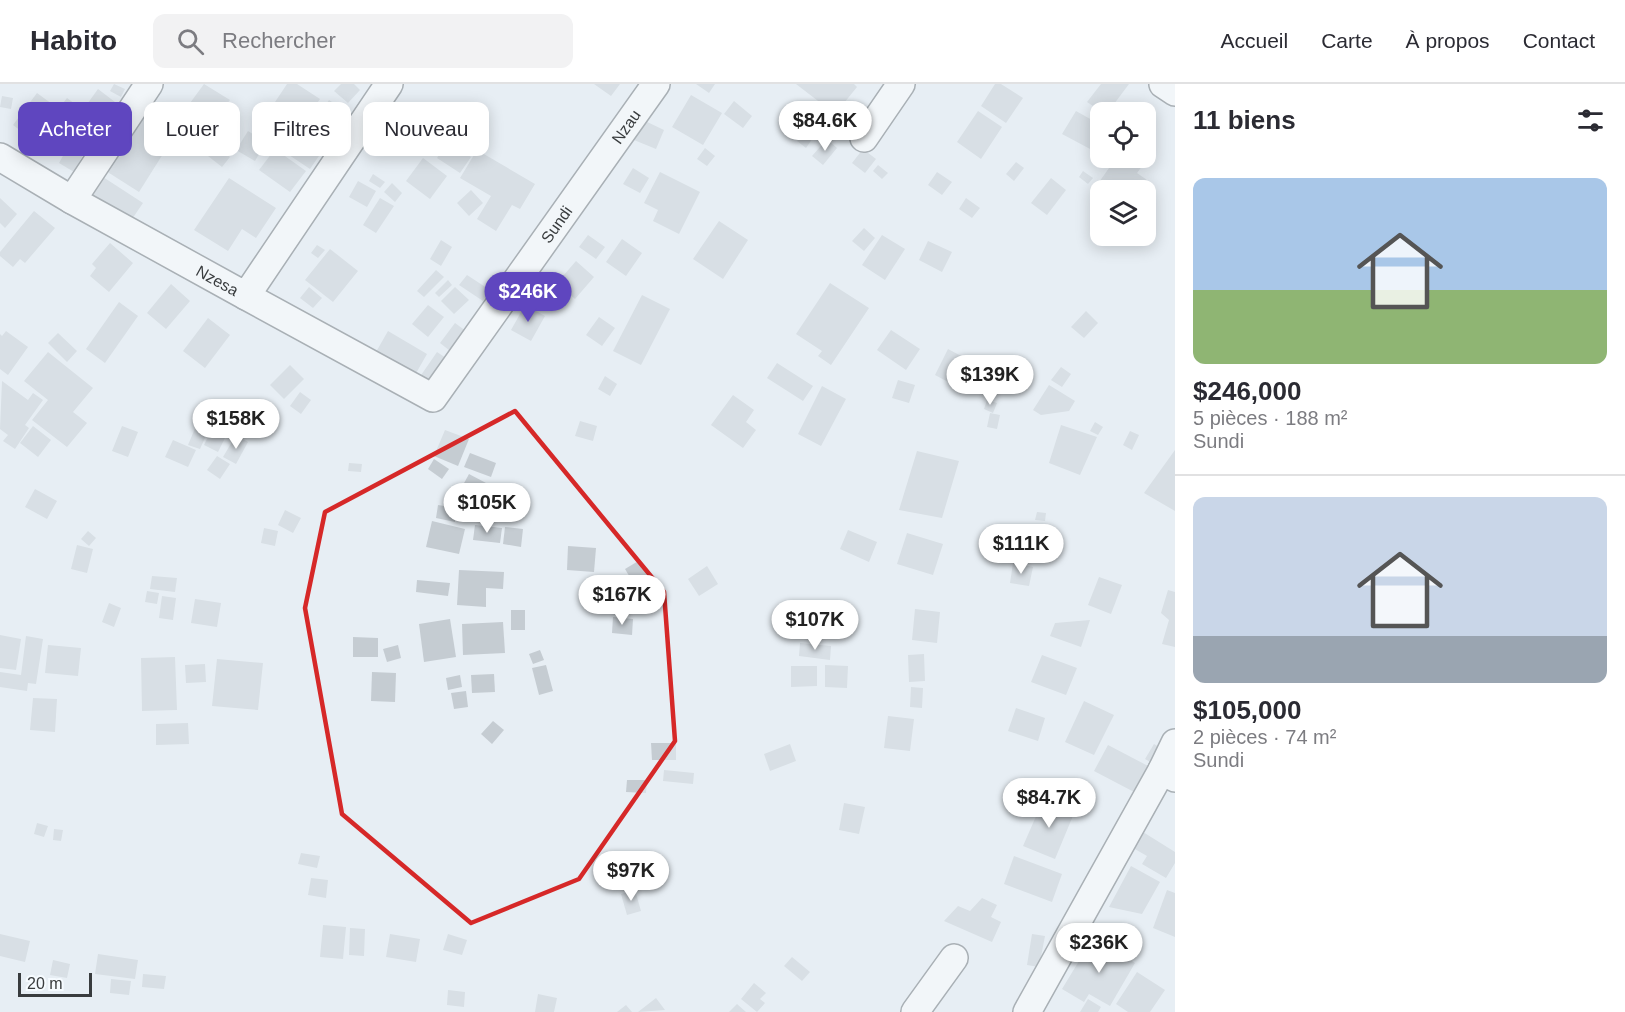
<!DOCTYPE html>
<html lang="fr">
<head>
<meta charset="utf-8">
<style>
	:root { --surface:#fff; --page:#f2f2f3; --text:#2b2b33; --muted:#7c7c81; --line:#e1e1e2; --accent:#5f46bf }
	body { margin:0; font-family:Helvetica,sans-serif; background:var(--page); color:var(--text); height:100vh; display:flex; flex-direction:column; font-size:22px; white-space:nowrap }
	* { box-sizing:border-box; margin:0 }
	p { font-size:20px; color:var(--muted) }
	.icon { flex:none; width:33px; height:33px; fill:none; stroke:currentColor; stroke-width:2; stroke-linecap:round; stroke-linejoin:round }
	.map { position:relative; flex:1; overflow:hidden }
	.drawer { display:flex; flex-direction:column; background:var(--surface); width:450px }
	.drawer>* { flex:none }
	.hud { position:absolute; left:18px; top:18px; width:570px; height:54px; display:flex; gap:12px }
	.controls { position:absolute; left:1090px; top:18px; display:grid; gap:12px }
	.controls a { display:grid; place-items:center; width:66px; height:66px; border-radius:12px; background:var(--surface); box-shadow:0 3px 15px #0003; font-size:30px }
	.scale { position:absolute; left:18px; bottom:15px; width:74px; box-sizing:border-box; padding-left:6px; border:3px solid #393c3e; border-top:0; font-size:16px; line-height:21px; white-space:nowrap; color:#393c3e; -webkit-text-stroke:4px #f6fbff; paint-order:stroke }
	.price { position:absolute; translate:-50% -51px; padding:0 14px; border-radius:21px; background:#fff; color:#222; font-size:20px; line-height:39px; filter:drop-shadow(0 2px 3px #0008) }
	.price::after { content:''; position:absolute; left:50%; top:36px; width:18px; height:14px; margin-left:-9px; background:inherit; clip-path:polygon(0 0,100% 0,50% 100%) }
	.price.current { background:var(--accent); color:#fff }
	ul { padding:0; list-style:none }
	li { display:grid; align-content:center; gap:12px; height:318px; padding:0 18px }
	li+li { border-top:2px solid var(--line) }
	li span { display:grid; place-items:center; height:186px; border-radius:12px; color:#555 }
	li>.icon { margin-inline-start:auto }
	span .icon { width:108px; height:108px; fill:#fffc; stroke-width:1 }
	li b { font-size:26px }
	h2 { display:flex; justify-content:space-between; align-items:center; height:72px; padding:0 18px; font-size:26px }
	.tag { padding:0 21px; border-radius:12px; background:var(--surface); box-shadow:0 3px 15px #0003; font-size:21px; line-height:54px }
	.tag.current { background:var(--accent); color:#fff }
	header { display:flex; align-items:center; gap:36px; box-sizing:border-box; height:84px; padding:0 30px; background:var(--surface); border-bottom:2px solid var(--line) }
	header strong { font-size:28px }
	nav { display:flex; gap:33px; margin-inline-start:auto; font-size:21px }
	.search { width:420px; height:54px; background:var(--page); display:flex; align-items:center; gap:15px; box-sizing:border-box; padding:0 21px; border-radius:12px; color:var(--muted); font-size:22px }
	main { display:flex; flex:1; min-height:0 }
	.map>svg:first-child { display:block }
</style>
</head>
<body>
<header>
<strong>Habito</strong>
<div class="search"><svg class="icon" aria-label="search" viewBox="0 0 24 24"><circle cx="10" cy="10" r="6"/><path d="M15 15l6 6"/></svg>Rechercher</div>
<nav><a>Accueil</a><a>Carte</a><a>À propos</a><a>Contact</a></nav>
</header>
<main>
<div class="map">
<svg width="1175" height="928" viewBox="0 0 1175 928">
	<rect width="100%" height="100%" fill="#e7eef4"/>
	<g fill="#c5ccd2">
		<polygon points="114,0 125,5 121,13 110,7"/>
		<polygon points="204,0 230,16 207,47 182,30"/>
		<polygon points="287,0 297,0 320,15 300,44 271,24"/>
		<polygon points="341,0 354,0 360,6 348,19 334,7"/>
		<polygon points="594,0 620,0 611,12"/>
		<polygon points="696,0 715,0 709,9"/>
		<polygon points="796,0 854,0 857,3 835,30"/>
		<polygon points="995,0 1001,0 1023,14 1006,39 981,22"/>
		<polygon points="1101,0 1129,0 1108,28 1102,28 1087,18"/>
		<polygon points="98,5 115,18 98,43 80,30"/>
		<polygon points="37,9 52,20 29,53 13,41"/>
		<polygon points="691,11 722,29 703,61 672,43"/>
		<polygon points="2,12 13,14 11,25 0,23"/>
		<polygon points="67,14 79,23 73,32 60,23"/>
		<polygon points="329,16 355,33 334,63 308,46"/>
		<polygon points="734,17 752,32 743,44 724,30"/>
		<polygon points="53,22 64,28 52,46 42,39"/>
		<polygon points="147,22 180,43 139,108 106,87"/>
		<polygon points="978,27 1002,43 981,75 957,58"/>
		<polygon points="1076,27 1101,41 1101,50 1092,66 1062,50"/>
		<polygon points="67,31 72,35 67,41 62,37"/>
		<polygon points="263,32 288,49 278,62 254,45"/>
		<polygon points="643,36 664,46 656,65 634,56"/>
		<polygon points="81,42 90,47 84,57 76,51"/>
		<polygon points="807,44 815,51 806,64 797,57"/>
		<polygon points="248,47 266,58 255,77 236,66"/>
		<polygon points="294,51 321,69 310,85 283,67"/>
		<polygon points="827,55 837,64 823,81 812,72"/>
		<polygon points="448,57 471,73 460,89 437,74"/>
		<polygon points="1146,60 1154,66 1137,89 1147,96 1139,106 1101,106 1101,110 1094,105 1112,80 1102,74 1146,74"/>
		<polygon points="69,61 84,69 74,88 59,79"/>
		<polygon points="217,62 230,73 222,83 208,72"/>
		<polygon points="705,64 715,72 707,82 697,75"/>
		<polygon points="275,65 306,87 290,108 259,86"/>
		<polygon points="863,65 876,75 865,89 852,79"/>
		<polygon points="477,66 535,100 520,125 512,121 496,147 477,135 491,112 460,94"/>
		<polygon points="423,74 447,92 430,115 406,97"/>
		<polygon points="1016,78 1024,84 1014,97 1006,90"/>
		<polygon points="878,81 888,89 882,95 873,87"/>
		<polygon points="633,84 649,94 640,109 623,100"/>
		<polygon points="1083,87 1093,94 1088,100 1079,93"/>
		<polygon points="660,88 700,108 679,150 653,137 658,126 644,119"/>
		<polygon points="937,88 952,98 942,111 928,101"/>
		<polygon points="373,90 385,98 380,104 369,97"/>
		<polygon points="103,93 143,119 130,138 87,116"/>
		<polygon points="229,94 276,124 256,154 242,145 228,167 194,146"/>
		<polygon points="1051,94 1066,106 1047,131 1031,119"/>
		<polygon points="358,97 376,107 367,123 349,113"/>
		<polygon points="392,99 402,109 395,118 384,108"/>
		<polygon points="471,106 483,119 469,132 457,119"/>
		<polygon points="0,114 17,130 5,144 0,139"/>
		<polygon points="380,114 394,122 376,149 363,141"/>
		<polygon points="966,114 980,124 972,134 959,125"/>
		<polygon points="34,127 55,144 25,179 20,175 13,183 0,172 0,168"/>
		<polygon points="719,137 748,156 723,195 693,175"/>
		<polygon points="864,144 875,154 864,167 852,157"/>
		<polygon points="588,151 605,163 596,175 579,163"/>
		<polygon points="882,151 905,165 885,196 862,181"/>
		<polygon points="622,155 642,169 626,192 606,178"/>
		<polygon points="441,156 452,163 441,182 430,175"/>
		<polygon points="928,157 952,168 942,188 919,176"/>
		<polygon points="110,159 133,179 109,208 90,192 96,184 92,180"/>
		<polygon points="317,161 325,166 318,174 311,169"/>
		<polygon points="330,165 358,187 333,218 305,196"/>
		<polygon points="576,177 594,193 575,215 557,199"/>
		<polygon points="436,186 444,193 424,213 417,207"/>
		<polygon points="467,191 490,206 483,217 459,201"/>
		<polygon points="448,196 452,201 439,213 435,209"/>
		<polygon points="830,199 869,224 831,281 818,272 822,267 796,250"/>
		<polygon points="171,200 190,217 166,245 147,229"/>
		<polygon points="309,203 322,214 313,224 300,214"/>
		<polygon points="455,203 469,216 454,230 441,217"/>
		<polygon points="642,211 670,225 641,281 613,267"/>
		<polygon points="119,218 138,232 105,279 86,265"/>
		<polygon points="428,221 444,233 428,253 412,240"/>
		<polygon points="525,221 545,232 531,257 511,246"/>
		<polygon points="1086,227 1098,239 1084,254 1071,243"/>
		<polygon points="599,233 615,244 602,262 586,251"/>
		<polygon points="208,234 230,251 205,284 183,267"/>
		<polygon points="455,239 470,250 454,270 440,259"/>
		<polygon points="891,246 920,265 906,286 877,266"/>
		<polygon points="6,247 28,263 8,291 0,285 0,250 2,252"/>
		<polygon points="388,247 427,270 411,298 372,275"/>
		<polygon points="58,249 77,267 67,278 48,259"/>
		<polygon points="948,265 988,286 967,308 935,291"/>
		<polygon points="48,268 93,304 73,328 87,339 67,363 32,336 48,316 24,297"/>
		<polygon points="437,268 446,274 426,303 417,297"/>
		<polygon points="777,279 813,302 803,317 767,294"/>
		<polygon points="290,281 304,295 284,315 270,301"/>
		<polygon points="1061,283 1071,290 1062,303 1051,296"/>
		<polygon points="605,292 617,300 610,312 598,305"/>
		<polygon points="898,296 915,301 909,319 892,314"/>
		<polygon points="2,297 28,316 33,309 43,316 25,341 29,344 15,365 3,357 8,351 0,345"/>
		<polygon points="1049,301 1075,317 1069,327 1041,331 1033,326"/>
		<polygon points="822,302 846,315 821,362 798,350"/>
		<polygon points="300,308 311,316 301,330 290,322"/>
		<polygon points="733,311 754,326 746,338 756,346 743,364 711,341"/>
		<polygon points="987,316 997,319 993,329 984,325"/>
		<polygon points="990,329 1000,331 997,345 987,343"/>
		<polygon points="216,337 230,344 218,368 204,361"/>
		<polygon points="580,337 597,342 593,357 575,352"/>
		<polygon points="1095,338 1103,343 1098,351 1090,347"/>
		<polygon points="1061,341 1097,353 1080,391 1049,379"/>
		<polygon points="33,342 51,356 38,373 20,359"/>
		<polygon points="122,342 138,348 128,373 112,367"/>
		<polygon points="196,342 208,347 200,365 188,361"/>
		<polygon points="445,346 469,355 458,382 434,372"/>
		<polygon points="1130,347 1139,351 1132,366 1123,361"/>
		<polygon points="236,351 248,358 236,380 223,373"/>
		<polygon points="173,356 196,366 188,383 165,373"/>
		<polygon points="1175,366 1175,427 1144,409"/>
		<polygon points="917,367 959,377 942,434 899,426"/>
		<polygon points="470,369 496,379 491,393 464,383"/>
		<polygon points="217,372 230,380 220,395 207,386"/>
		<polygon points="434,375 449,385 442,395 428,385"/>
		<polygon points="349,379 362,380 361,388 348,387"/>
		<polygon points="469,390 486,399 479,411 463,401"/>
		<polygon points="35,405 57,417 47,435 25,423"/>
		<polygon points="438,421 457,424 455,438 436,434"/>
		<polygon points="285,426 301,434 293,449 278,441"/>
		<polygon points="1037,428 1046,429 1045,437 1035,436"/>
		<polygon points="432,437 465,445 459,470 426,463"/>
		<polygon points="475,441 502,444 500,459 473,456"/>
		<polygon points="505,443 523,445 521,463 503,460"/>
		<polygon points="264,444 278,447 275,462 261,459"/>
		<polygon points="848,446 877,458 869,478 840,465"/>
		<polygon points="88,447 96,454 89,462 81,455"/>
		<polygon points="907,449 943,460 933,491 897,480"/>
		<polygon points="77,461 93,465 87,489 71,485"/>
		<polygon points="568,462 596,464 594,488 567,486"/>
		<polygon points="640,476 652,495 637,505 625,485"/>
		<polygon points="1013,479 1033,483 1029,502 1010,499"/>
		<polygon points="707,482 718,500 699,512 688,495"/>
		<polygon points="459,486 504,488 503,505 486,504 486,523 457,521"/>
		<polygon points="152,492 177,494 175,508 150,505"/>
		<polygon points="1099,493 1122,501 1111,530 1088,521"/>
		<polygon points="417,496 450,499 448,512 416,508"/>
		<polygon points="1168,506 1175,508 1175,563 1162,560 1169,536 1161,529"/>
		<polygon points="147,507 159,509 157,520 145,518"/>
		<polygon points="162,512 176,514 173,536 159,534"/>
		<polygon points="195,515 221,519 217,543 191,539"/>
		<polygon points="109,519 121,524 114,543 102,538"/>
		<polygon points="915,525 940,528 937,559 912,556"/>
		<rect x="511" y="526" width="14" height="20"/>
		<polygon points="613,533 633,535 632,551 612,549"/>
		<polygon points="450,535 456,573 424,578 419,540"/>
		<polygon points="1090,536 1081,563 1050,552 1055,539"/>
		<polygon points="503,538 505,569 463,571 462,540"/>
		<polygon points="0,551 21,555 16,586 0,584"/>
		<polygon points="26,552 43,555 36,600 28,599 27,607 0,603 0,588 21,591"/>
		<polygon points="353,553 378,554 378,573 353,573"/>
		<polygon points="800,559 831,562 830,576 799,572"/>
		<polygon points="48,561 81,564 78,592 45,589"/>
		<polygon points="398,561 401,574 387,578 383,565"/>
		<polygon points="540,566 544,576 533,580 529,570"/>
		<polygon points="924,570 925,597 909,598 908,571"/>
		<polygon points="1042,571 1077,584 1066,611 1031,598"/>
		<polygon points="175,573 177,626 142,627 141,574"/>
		<polygon points="217,575 263,579 258,626 212,622"/>
		<polygon points="205,580 206,598 186,599 185,581"/>
		<polygon points="546,581 553,607 539,611 532,584"/>
		<polygon points="825,581 848,582 847,604 825,603"/>
		<polygon points="791,582 817,582 817,602 791,603"/>
		<polygon points="372,588 396,589 395,618 371,617"/>
		<polygon points="494,590 495,608 472,609 471,591"/>
		<polygon points="460,591 462,603 448,606 446,594"/>
		<polygon points="911,603 923,604 922,624 910,623"/>
		<polygon points="466,607 468,623 454,625 451,609"/>
		<polygon points="33,614 57,615 55,648 30,646"/>
		<polygon points="1084,617 1114,631 1094,671 1065,658"/>
		<polygon points="1016,624 1045,634 1038,657 1008,647"/>
		<polygon points="888,632 914,635 910,667 884,664"/>
		<polygon points="493,637 504,646 492,660 481,650"/>
		<polygon points="188,639 189,660 156,661 156,640"/>
		<polygon points="651,659 676,659 676,676 652,676"/>
		<polygon points="790,660 796,677 770,687 764,670"/>
		<polygon points="1154,660 1166,667 1157,682 1145,675"/>
		<polygon points="1108,661 1150,683 1136,709 1094,687"/>
		<polygon points="664,686 694,689 693,700 663,697"/>
		<polygon points="627,696 647,696 646,709 626,708"/>
		<polygon points="1044,714 1075,727 1055,775 1023,762"/>
		<polygon points="844,719 865,723 859,750 839,746"/>
		<polygon points="37,739 48,742 44,753 34,750"/>
		<polygon points="54,745 63,746 61,757 53,756"/>
		<polygon points="1143,748 1175,768 1175,779 1166,794 1142,780 1147,772 1133,764"/>
		<polygon points="301,769 320,772 317,784 298,780"/>
		<polygon points="1014,772 1062,790 1052,818 1004,800"/>
		<polygon points="659,782 660,795 640,796 639,784"/>
		<polygon points="1131,782 1160,798 1142,830 1109,823"/>
		<polygon points="311,794 328,796 326,814 308,811"/>
		<polygon points="635,806 641,827 627,831 621,810"/>
		<polygon points="1167,806 1175,809 1175,853 1153,844"/>
		<polygon points="982,814 997,821 991,833 1001,838 992,858 944,837 958,822 970,827"/>
		<polygon points="323,841 346,843 343,875 320,873"/>
		<polygon points="350,844 365,845 364,872 349,871"/>
		<polygon points="0,850 30,857 25,878 0,872"/>
		<polygon points="390,850 420,855 416,878 386,873"/>
		<polygon points="448,850 467,856 462,871 443,866"/>
		<polygon points="1032,850 1045,852 1039,883 1027,881"/>
		<polygon points="1093,854 1135,879 1110,922 1089,910 1084,918 1062,905"/>
		<polygon points="98,870 138,876 135,895 95,890"/>
		<polygon points="792,873 810,888 802,897 784,882"/>
		<polygon points="53,876 70,880 67,894 50,891"/>
		<polygon points="1137,888 1165,906 1150,928 1128,928 1116,920"/>
		<polygon points="143,890 166,892 164,905 142,903"/>
		<polygon points="111,895 131,897 129,911 110,909"/>
		<polygon points="754,899 766,909 760,915 765,919 757,928 741,915"/>
		<polygon points="448,906 465,908 464,923 447,921"/>
		<polygon points="538,910 557,914 554,928 535,928"/>
		<polygon points="656,914 665,926 638,928"/>
		<polygon points="1088,915 1101,923 1098,928 1080,928"/>
		<polygon points="737,920 746,928 729,928"/>
		<polygon points="626,921 632,928 617,928"/>
	</g>
	<g fill="none" stroke-linecap="round" stroke-linejoin="round">
		<defs>
			<g id="street">
				<polyline points="1163,0 1175,8"/>
				<polyline points="864,54 901,0"/>
				<path id="s1" d="M0,73L72,116L246,212L389,0"/>
				<polyline points="72,116 149,0"/>
				<path id="s2" d="M246,212L433,314L656,0"/>
				<polyline points="1162,686 1175,659"/>
				<polyline points="915,928 954,874"/>
				<polyline points="1027,928 1162,686 1175,694"/>
			</g>
		</defs>
		<use href="#street" stroke="#5e6469" stroke-width="30"/>
		<use href="#street" stroke="#fff" stroke-width="27"/>
	</g>
	<path d="M0 0H1175V928H0ZM515,327L664,508L675,657L579,795L471,839L342,730L305,524L325,428Z" fill="#e7eef4" fill-opacity=".55" fill-rule="evenodd"/>
	<path fill="none" stroke="#d62828" stroke-width="4.5" stroke-linejoin="round" d="M515,327L664,508L675,657L579,795L471,839L342,730L305,524L325,428Z"/>
	<g text-anchor="middle" stroke-width="4.5" stroke-linejoin="round" paint-order="stroke">
		<g font-size="16" fill="#393c3e" stroke="#f6fbff">
			<text dy="6" stroke="none"><textPath href="#s2" startOffset="546">Nzau</textPath></text>
			<text dy="6" stroke="none"><textPath href="#s2" startOffset="426">Sundi</textPath></text>
			<text dy="6" stroke="none"><textPath href="#s1" startOffset="250">Nzesa</textPath></text>
		</g>
	</g>
</svg>
<div class="controls">
<a><svg class="icon" aria-label="locate" viewBox="0 0 24 24"><circle cx="12" cy="12" r="6"/><path d="M12 2v4M12 18v4M2 12h4M18 12h4"/></svg></a>
<a><svg class="icon" aria-label="layers" viewBox="0 0 24 24"><path d="M12 4l9 5-9 5-9-5zM3 14l9 5 9-5"/></svg></a>
</div>
<div class="scale">20 m</div>
<b class="price" style="left:825px;top:68px">$84.6K</b>
<b class="price current" style="left:528px;top:239px">$246K</b>
<b class="price" style="left:990px;top:322px">$139K</b>
<b class="price" style="left:236px;top:366px">$158K</b>
<b class="price" style="left:487px;top:450px">$105K</b>
<b class="price" style="left:1021px;top:491px">$111K</b>
<b class="price" style="left:622px;top:542px">$167K</b>
<b class="price" style="left:815px;top:567px">$107K</b>
<b class="price" style="left:1049px;top:745px">$84.7K</b>
<b class="price" style="left:631px;top:818px">$97K</b>
<b class="price" style="left:1099px;top:890px">$236K</b>
<div class="hud">
<a class="tag current">Acheter</a>
<a class="tag">Louer</a>
<a class="tag">Filtres</a>
<a class="tag">Nouveau</a>
</div>
</div>
<section class="drawer">
<h2>11 biens<svg class="icon" aria-label="filters" viewBox="0 0 24 24"><path d="M4 7h16M4 17h16"/><circle cx="9" cy="7" r="2"/><circle cx="15" cy="17" r="2"/></svg></h2>
<ul>
<li><span style="background:linear-gradient(#a9c7e8 60%,#8fb573 0)"><svg class="icon" aria-label="home" viewBox="0 0 24 24"><path d="M3 11l9-7 9 7M6 9v11h12V9"/></svg></span><div><b>$246,000</b><p>5 pièces · 188 m²</p><p>Sundi</p></div></li>
<li><span style="background:linear-gradient(#c9d6e8 75%,#9aa5b1 0)"><svg class="icon" aria-label="home" viewBox="0 0 24 24"><path d="M3 11l9-7 9 7M6 9v11h12V9"/></svg></span><div><b>$105,000</b><p>2 pièces · 74 m²</p><p>Sundi</p></div></li>
</ul>
</section>
</main>
</body>
</html>
